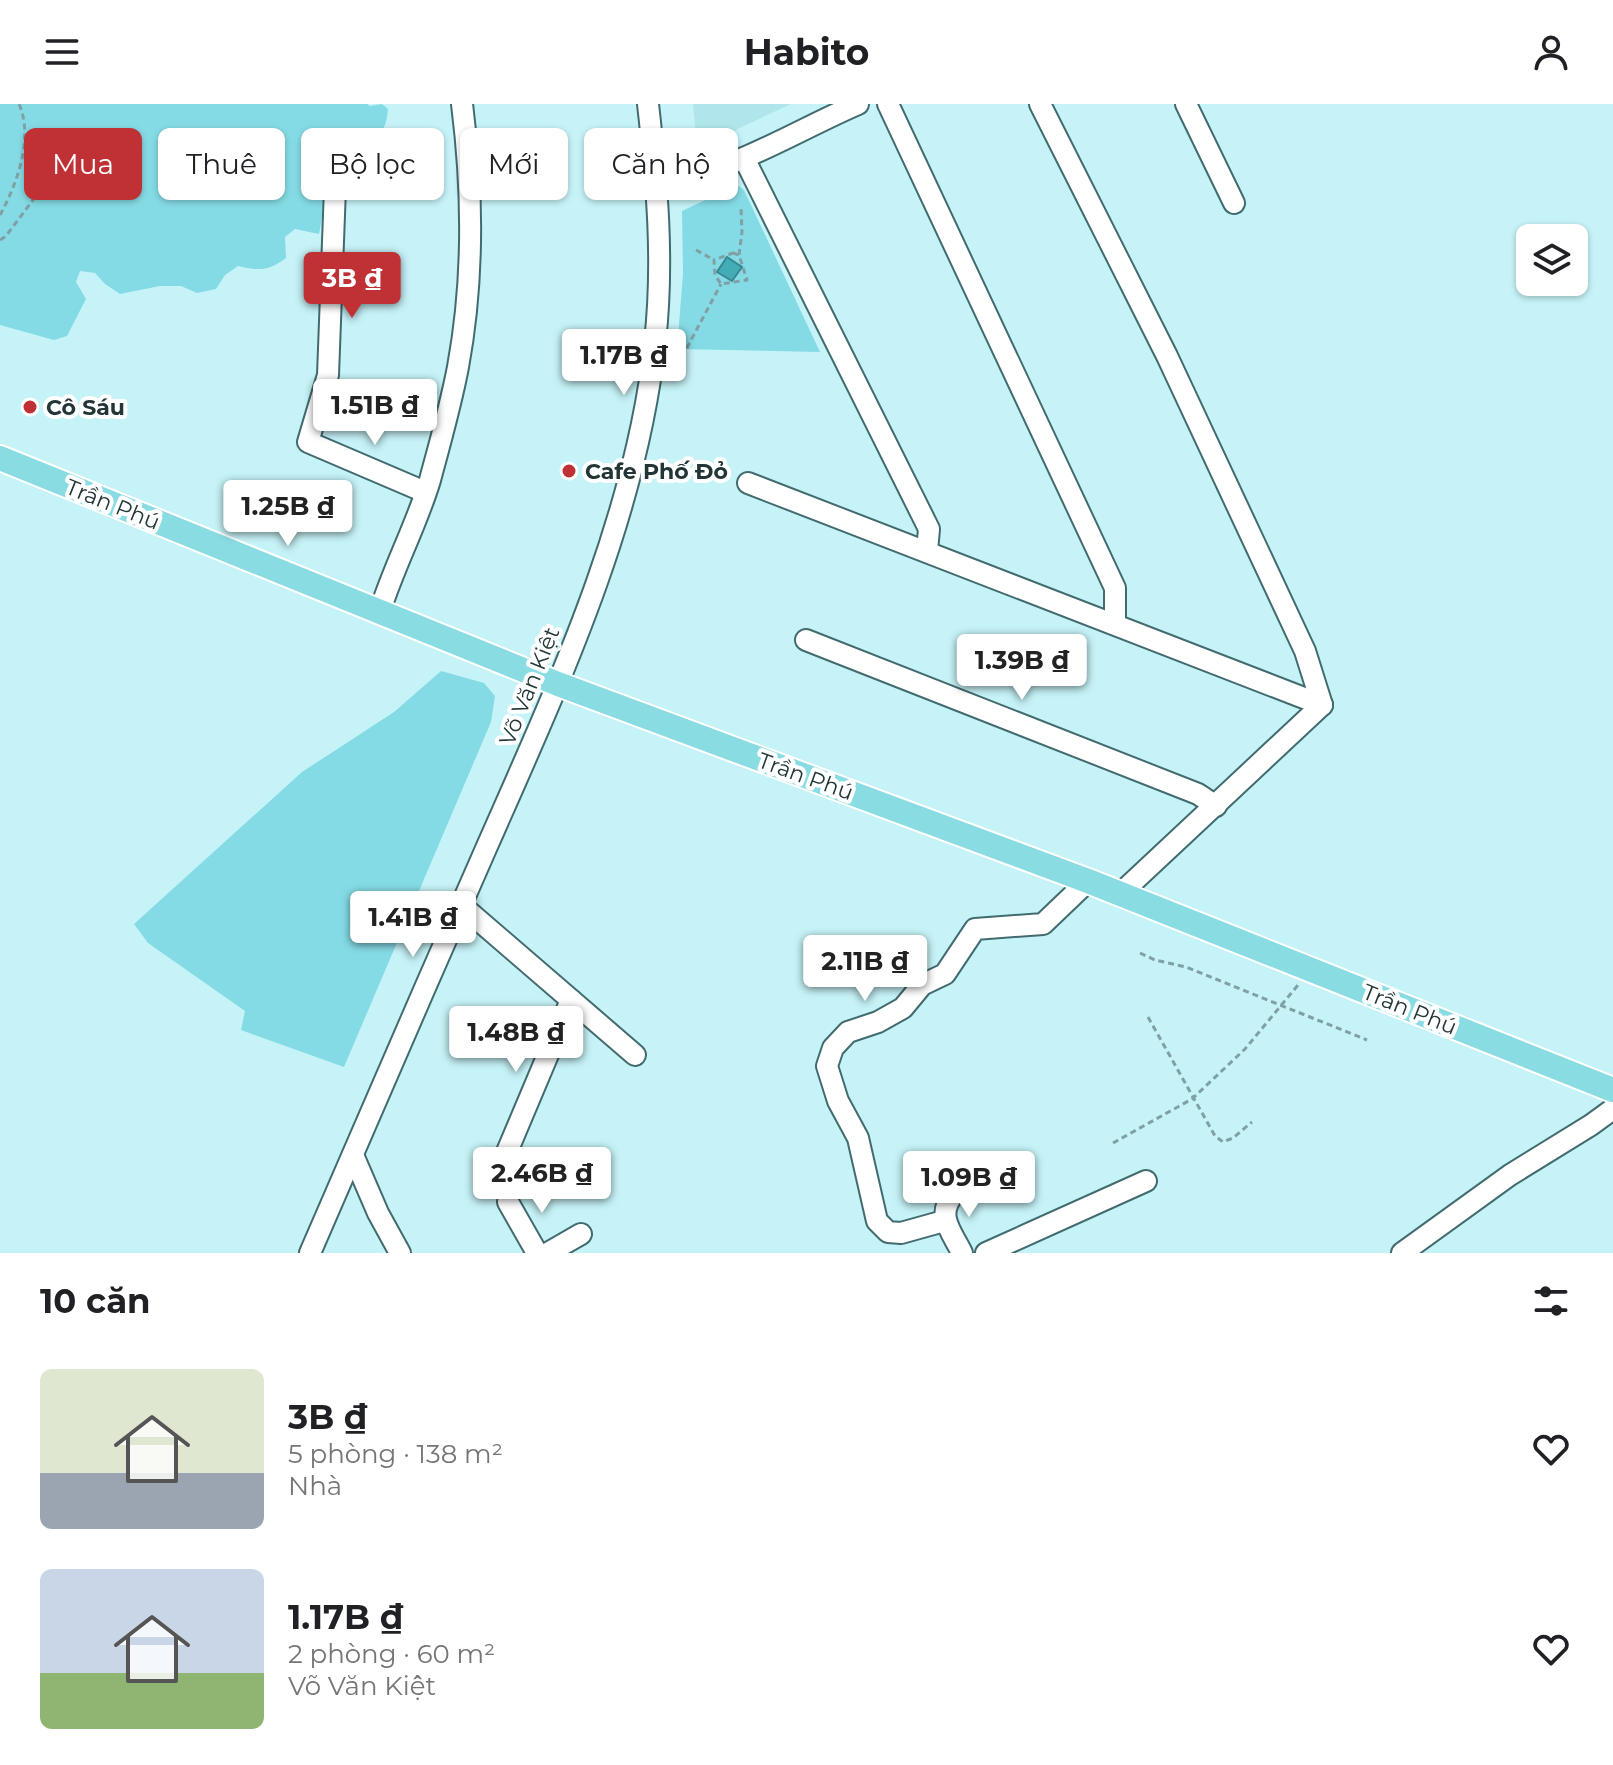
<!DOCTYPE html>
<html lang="vi">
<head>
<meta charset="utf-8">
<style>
	:root { --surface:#fff; --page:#f2f2f2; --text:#202124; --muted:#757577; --accent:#c03135 }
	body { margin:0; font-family:Montserrat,sans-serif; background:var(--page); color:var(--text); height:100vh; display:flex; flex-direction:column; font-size:30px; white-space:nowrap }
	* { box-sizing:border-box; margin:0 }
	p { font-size:26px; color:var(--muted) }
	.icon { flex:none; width:44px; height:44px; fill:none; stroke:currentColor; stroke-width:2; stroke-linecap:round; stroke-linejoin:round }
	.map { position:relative; height:1149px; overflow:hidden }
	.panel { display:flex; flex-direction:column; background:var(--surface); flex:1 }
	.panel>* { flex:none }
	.guide { position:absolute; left:24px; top:24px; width:800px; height:72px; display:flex; gap:16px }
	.fabs { position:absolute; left:1516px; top:120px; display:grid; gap:16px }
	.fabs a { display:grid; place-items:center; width:72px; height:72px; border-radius:12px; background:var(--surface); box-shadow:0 2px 6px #0004; font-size:40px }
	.price { position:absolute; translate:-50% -68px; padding:0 18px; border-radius:8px; background:#fff; color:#222; font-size:26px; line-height:52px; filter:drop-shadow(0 2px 4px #0008) }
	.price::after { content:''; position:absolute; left:50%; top:48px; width:24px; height:18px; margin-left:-12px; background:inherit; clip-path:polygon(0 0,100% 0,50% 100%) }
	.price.selected { background:var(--accent); color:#fff }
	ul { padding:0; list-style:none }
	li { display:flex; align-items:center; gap:24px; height:200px; padding:0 40px }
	li span { display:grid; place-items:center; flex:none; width:224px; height:160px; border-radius:12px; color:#555 }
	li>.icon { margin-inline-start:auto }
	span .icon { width:96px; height:96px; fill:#fffc; stroke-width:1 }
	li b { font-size:34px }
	h2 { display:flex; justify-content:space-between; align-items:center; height:96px; padding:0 40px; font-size:34px }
	.chip { padding:0 28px; border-radius:12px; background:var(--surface); box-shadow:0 2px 6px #0004; font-size:28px; line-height:72px }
	.chip.selected { background:var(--accent); color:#fff }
	header { display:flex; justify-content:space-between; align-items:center; height:104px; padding:0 40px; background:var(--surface); font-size:36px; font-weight:700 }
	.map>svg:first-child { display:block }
</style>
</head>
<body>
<header><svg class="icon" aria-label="menu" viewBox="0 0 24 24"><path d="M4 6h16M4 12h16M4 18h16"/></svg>Habito<svg class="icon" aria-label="person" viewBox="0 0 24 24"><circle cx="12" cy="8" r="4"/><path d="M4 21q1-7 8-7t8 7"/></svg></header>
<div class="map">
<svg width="1613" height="1149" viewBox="0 0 1613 1149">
	<rect width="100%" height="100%" fill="#c6f3f8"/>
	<polygon fill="#b0e6eb" points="693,0 791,0 697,44"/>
	<g fill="#85dbe5">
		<path d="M0,0H367L370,2L382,0L388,5C386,48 343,56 327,92C322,103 322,118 319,130L295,125L285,133L286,154C269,167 259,167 238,162L225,171L216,185L197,189L181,182H160L120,190L105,180L95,169L80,167L76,178L86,195L67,232L54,236L0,221Z"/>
		<polygon points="739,82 744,86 820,248 677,245 683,170 682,107 733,83"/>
		<polygon points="441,567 484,579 495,592 491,618 344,963 241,926 245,907 148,839 134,820 302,668 394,608"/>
	</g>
	<polygon fill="#43acb7" stroke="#398891" stroke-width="2" points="727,153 742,163 732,177 717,168"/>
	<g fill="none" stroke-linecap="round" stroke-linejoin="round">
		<defs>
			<g id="minor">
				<polyline points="888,0 1115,484 1115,519"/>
				<polyline points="1040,0 1167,252 1305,547 1322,601"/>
				<polyline points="1186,0 1234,99"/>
				<polyline points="744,54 929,425 927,447"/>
				<path d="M657,80C731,69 791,29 858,0"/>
				<polyline points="335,84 328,271 308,338 425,388"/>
				<polyline points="748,379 1322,601"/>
				<path d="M380,507C394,462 417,420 430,376C440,339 451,300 458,263C474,176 473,87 462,0"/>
				<polyline points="806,536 1198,690 1216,702"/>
				<polyline points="1120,790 1322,601"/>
				<polyline points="461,801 635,951"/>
				<polyline points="353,1051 378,1109 400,1149"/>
				<polyline points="501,1062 571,896"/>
				<polyline points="508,1098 537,1149"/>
				<polyline points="944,1117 901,1129 888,1128 877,1117 858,1034 838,997 827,962 833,944 848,928 878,918 903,904 922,881 945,870 975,825 1043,820 1088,777"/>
				<path d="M310,1149C369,1013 428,876 488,740C559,579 636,414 655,238C664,157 657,80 648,0"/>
				<polyline points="548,1149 581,1130"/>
				<path d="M962,1149C952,1128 935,1111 954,1090L983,1081"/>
				<polyline points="986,1149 1146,1077"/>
				<polyline points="1402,1149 1510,1071 1591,1021 1613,1005"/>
			</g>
			<polyline id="major" points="0,354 558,580 1088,777 1613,986"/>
		</defs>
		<use href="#minor" stroke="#426b70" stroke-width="24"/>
		<use href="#major" stroke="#fff" stroke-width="28"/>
		<g stroke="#7fa0a4" stroke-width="3" stroke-dasharray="6 4" stroke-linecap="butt">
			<path d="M0,111C17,80 34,34 19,0"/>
			<polyline points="0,136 6,132 51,72 89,33"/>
			<polyline points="696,146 714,156"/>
			<polygon points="733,149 739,151 747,176 721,180 715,171 714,156"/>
			<polyline points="739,151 742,128 741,104"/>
			<polyline points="682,253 721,180"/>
			<polyline points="1140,849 1155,856 1186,863 1367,936"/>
			<polyline points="1148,913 1215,1032 1223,1038 1233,1034 1252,1018"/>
			<polyline points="1113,1039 1192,995 1245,945 1298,881"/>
		</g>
		<use href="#minor" stroke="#fff" stroke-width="20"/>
		<use href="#major" stroke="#8adce3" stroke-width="24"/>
	</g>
	<g fill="#c03135" stroke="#fff" stroke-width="3">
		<circle cx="30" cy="303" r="8"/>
		<circle cx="569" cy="367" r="8"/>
	</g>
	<g text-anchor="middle" stroke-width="8" stroke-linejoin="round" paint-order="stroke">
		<g font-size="22" font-weight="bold" fill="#233537" stroke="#fff" text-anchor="start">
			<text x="46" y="311">Cô Sáu</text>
			<text x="585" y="375">Cafe Phố Đỏ</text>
		</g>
		<g font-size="22" fill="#233537" stroke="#fff">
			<text transform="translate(113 400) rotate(22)" y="8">Trần Phú</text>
			<text transform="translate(529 582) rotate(-68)" y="8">Võ Văn Kiệt</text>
			<text transform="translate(806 672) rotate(20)" y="8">Trần Phú</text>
			<text transform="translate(1410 905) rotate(22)" y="8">Trần Phú</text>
		</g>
	</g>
</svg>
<div class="fabs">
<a><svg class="icon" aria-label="layers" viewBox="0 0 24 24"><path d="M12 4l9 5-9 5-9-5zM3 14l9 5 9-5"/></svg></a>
</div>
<b class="price selected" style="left:352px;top:216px">3B ₫</b>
<b class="price" style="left:624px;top:293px">1.17B ₫</b>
<b class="price" style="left:375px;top:343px">1.51B ₫</b>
<b class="price" style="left:288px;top:444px">1.25B ₫</b>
<b class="price" style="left:1022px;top:598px">1.39B ₫</b>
<b class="price" style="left:413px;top:855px">1.41B ₫</b>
<b class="price" style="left:865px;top:899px">2.11B ₫</b>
<b class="price" style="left:516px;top:970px">1.48B ₫</b>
<b class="price" style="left:542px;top:1111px">2.46B ₫</b>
<b class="price" style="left:969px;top:1115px">1.09B ₫</b>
<div class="guide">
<a class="chip selected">Mua</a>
<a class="chip">Thuê</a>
<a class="chip">Bộ lọc</a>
<a class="chip">Mới</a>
<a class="chip">Căn hộ</a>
</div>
</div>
<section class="panel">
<h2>10 căn<svg class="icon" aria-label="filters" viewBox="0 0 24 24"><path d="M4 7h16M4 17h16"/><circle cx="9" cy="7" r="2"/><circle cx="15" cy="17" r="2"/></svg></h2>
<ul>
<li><span style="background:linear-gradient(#dfe7d0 65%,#9aa5b1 0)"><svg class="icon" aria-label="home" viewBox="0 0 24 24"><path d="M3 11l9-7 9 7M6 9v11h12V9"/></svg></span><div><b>3B ₫</b><p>5 phòng · 138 m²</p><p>Nhà</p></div><svg class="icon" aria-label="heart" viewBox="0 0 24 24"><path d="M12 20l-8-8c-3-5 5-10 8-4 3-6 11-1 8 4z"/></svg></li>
<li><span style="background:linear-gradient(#c9d6e8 65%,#8fb573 0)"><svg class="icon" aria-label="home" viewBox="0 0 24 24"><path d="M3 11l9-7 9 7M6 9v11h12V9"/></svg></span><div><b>1.17B ₫</b><p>2 phòng · 60 m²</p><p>Võ Văn Kiệt</p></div><svg class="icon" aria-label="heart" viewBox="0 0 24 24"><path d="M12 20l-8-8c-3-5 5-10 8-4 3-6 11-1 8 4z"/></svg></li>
</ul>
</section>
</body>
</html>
